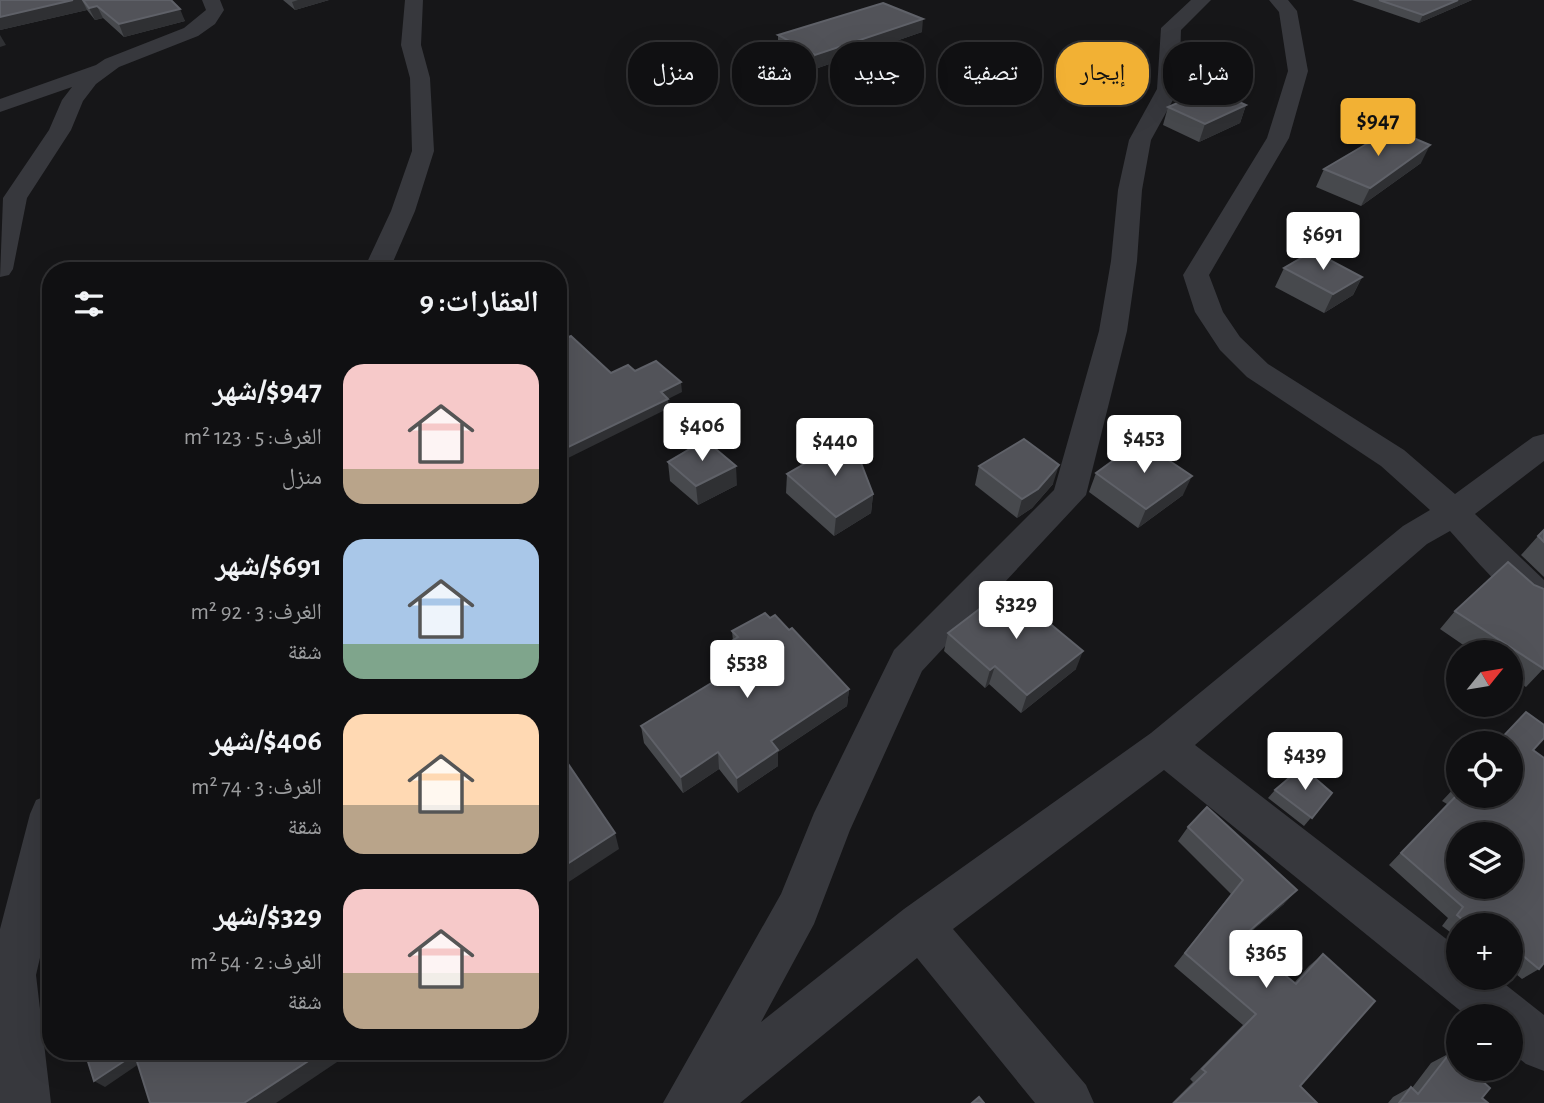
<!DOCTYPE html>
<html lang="ar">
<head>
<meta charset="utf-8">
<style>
	:root { --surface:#101012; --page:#1e1e20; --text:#f1f3f6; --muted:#9c9d9f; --line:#303032; --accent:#f2b134 }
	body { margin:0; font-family:"Alegreya Sans","Noto Naskh Arabic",sans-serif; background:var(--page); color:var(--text); direction:rtl; height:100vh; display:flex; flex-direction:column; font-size:26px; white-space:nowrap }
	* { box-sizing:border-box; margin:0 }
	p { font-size:23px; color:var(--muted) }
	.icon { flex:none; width:38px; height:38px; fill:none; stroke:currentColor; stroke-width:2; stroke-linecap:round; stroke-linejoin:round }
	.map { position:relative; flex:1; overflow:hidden; direction:ltr }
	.details { position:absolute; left:42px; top:262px; width:525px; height:798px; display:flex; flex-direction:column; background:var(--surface); border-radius:28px; box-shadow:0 7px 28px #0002,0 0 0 2px var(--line); direction:rtl }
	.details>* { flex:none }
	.banner { position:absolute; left:588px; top:42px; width:665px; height:63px; direction:rtl; display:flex; gap:14px }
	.needle { width:46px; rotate:60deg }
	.controls { position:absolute; left:1446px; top:640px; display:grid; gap:14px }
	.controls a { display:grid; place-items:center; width:77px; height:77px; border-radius:50%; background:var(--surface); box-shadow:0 7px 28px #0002,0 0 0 2px var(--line); font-size:35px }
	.price { position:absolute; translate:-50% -60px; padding:0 16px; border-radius:7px; background:#fff; color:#222; font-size:23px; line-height:46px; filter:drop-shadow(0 2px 4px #0008) }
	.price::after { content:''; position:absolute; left:50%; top:42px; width:21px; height:16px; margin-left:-10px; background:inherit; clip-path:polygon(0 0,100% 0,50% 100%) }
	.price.current { background:var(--accent); color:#111 }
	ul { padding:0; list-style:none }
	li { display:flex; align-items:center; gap:21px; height:175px; padding:0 28px }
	li span { display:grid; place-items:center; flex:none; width:196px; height:140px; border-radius:21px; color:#555 }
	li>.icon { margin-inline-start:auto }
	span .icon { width:84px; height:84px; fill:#fffc; stroke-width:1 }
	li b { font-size:30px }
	h2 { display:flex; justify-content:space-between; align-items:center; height:84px; padding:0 28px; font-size:30px }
	.pill { padding:0 24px; border-radius:28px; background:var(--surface); box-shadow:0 7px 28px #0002,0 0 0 2px var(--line); font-size:24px; line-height:63px }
	.pill.current { background:var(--accent); color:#111 }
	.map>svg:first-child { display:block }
</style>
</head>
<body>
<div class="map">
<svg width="1544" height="1103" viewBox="0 0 1544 1103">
	<rect width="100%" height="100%" fill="#161618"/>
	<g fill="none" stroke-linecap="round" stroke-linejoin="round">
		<g fill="#37383d" fill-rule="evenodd">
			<polygon points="202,0 220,0 224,10 215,24 198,36 119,67 96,84 83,101 71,130 27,198 13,269 9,275 0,277 3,198 49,130 62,100 72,87 0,112 0,99 96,65 105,59 184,28 206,10"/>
			<polygon points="405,0 423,0 421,45 430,78 434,151 415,211 389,271 363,271 391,211 412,151 410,78 401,45"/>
			<path d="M1191,0H1211L1181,30L1179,89L1151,140L1142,190L1137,261L1127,331L1086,495L922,671L850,830L814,924L761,1022L904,909L1151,733L1403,526L1430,510L1381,466L1247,377L1220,350L1195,312L1183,275L1267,138L1288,71L1279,12L1269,0H1288L1297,11L1308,71L1289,138L1209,275L1223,312L1240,337L1268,364L1404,450L1455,494L1533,437L1544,434V461L1475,514L1544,580V615C1510,604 1474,557 1450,531L1427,544L1195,745L1458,948V978H1497L1544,1015V1071L1526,1064L1510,1051V1017H1468L1164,770L953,929L1086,1085L1094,1103H1035L917,958L740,1103H663L781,894L814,813L894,650L1054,490L1099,331L1111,261L1118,190L1129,140L1157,89L1161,28Z"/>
			<polygon points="51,794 51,910 36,975 51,1103 0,1103 0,929 30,814 36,800"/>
		</g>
	</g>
	<g fill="#47494d">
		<polygon points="0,0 171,0 185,21 124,37 103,18 95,20 87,10 0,30"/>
		<polygon points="283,0 329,0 295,10"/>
		<polygon points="1352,0 1472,0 1419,23"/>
		<polygon points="922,32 815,69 778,48 778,35"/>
		<polygon points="1246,105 1240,123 1199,142 1163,125 1168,107"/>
		<polygon points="1421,163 1361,206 1316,187 1324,169"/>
		<polygon points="1284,268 1362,277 1353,295 1324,313 1275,287"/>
		<polygon points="668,462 737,485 698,505 670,481"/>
		<polygon points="979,466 1053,484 1032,508 1017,518 975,485"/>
		<polygon points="1096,473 1183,495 1138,528 1089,492"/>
		<polygon points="787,474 873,494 871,513 834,536 786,493"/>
		<polygon points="1544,530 1544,577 1521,555 1538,536"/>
		<polygon points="1455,611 1544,668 1526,687 1510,676 1510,653 1475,653 1440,629"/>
		<polygon points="770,618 849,689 847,706 778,752 778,766 738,793 719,769 683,793 644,743 641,726 722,676 716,669 714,652 733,641 732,631"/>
		<polygon points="948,633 1076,669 1021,713 989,684 985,688 944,651"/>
		<polygon points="1526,712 1533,750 1539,969 1522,979 1510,969 1510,926 1458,926 1458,938 1442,926 1448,918 1389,865 1447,804 1442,801 1458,784 1458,796 1510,744 1495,744"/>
		<polygon points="1275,790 1332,793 1304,826 1268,798"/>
		<polygon points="1188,827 1284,904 1241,940 1294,983 1309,966 1323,954 1300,1086 1317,1103 1172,1103 1193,1082 1190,1079 1243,1025 1174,966 1231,894 1178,841"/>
		<polygon points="1450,1053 1482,1098 1488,1103 1388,1103 1393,1097 1411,1087 1412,1088 1431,1063"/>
	</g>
	<g fill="#2f3033">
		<polygon points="73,0 82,0 87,10 0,30 0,17"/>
		<polygon points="298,0 329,0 295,10 292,2"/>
		<polygon points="1458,0 1472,0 1419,23 1423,15"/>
		<polygon points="97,6 103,18 95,20 89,8"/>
		<polygon points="180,9 185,21 124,37 119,24"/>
		<polygon points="923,19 922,32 815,69 815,55"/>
		<polygon points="0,35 6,45 0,47"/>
		<polygon points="1246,105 1240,123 1199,142 1205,124"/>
		<polygon points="1430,145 1421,163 1361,206 1370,188"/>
		<polygon points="1362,277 1353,295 1324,313 1333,294"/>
		<polygon points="681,382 682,392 668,399 669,408 558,463 558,452 661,392"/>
		<polygon points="1059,465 1053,484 1032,508 1017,518 1022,499"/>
		<polygon points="736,466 737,485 698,505 696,486"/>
		<polygon points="1192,476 1183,495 1138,528 1146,509"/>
		<polygon points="873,494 871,513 834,536 836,517"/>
		<polygon points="1083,651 1076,669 1021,713 1027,695"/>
		<polygon points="995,666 989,684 985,688 990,670"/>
		<polygon points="849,689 847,706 778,752 778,766 738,793 737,778 771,741"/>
		<polygon points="718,752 719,769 683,793 681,777"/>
		<polygon points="615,833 619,849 558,889 558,870"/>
		<polygon points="1297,890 1284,904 1228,951 1240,939"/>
		<polygon points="560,893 565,908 558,912 558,894"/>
		<polygon points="139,1052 152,1055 105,1087 94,1081"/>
		<polygon points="322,1052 352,1052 276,1103 244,1103"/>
	</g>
	<g fill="#525359" stroke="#5f6168" stroke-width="2" fill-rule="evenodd">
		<polygon points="0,0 73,0 0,17"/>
		<polygon points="83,0 171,0 180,9 119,24 97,6 89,8"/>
		<polygon points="1379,0 1458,0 1423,15"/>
		<polygon points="883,3 923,19 815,55 778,35"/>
		<polygon points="1210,89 1246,105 1205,124 1168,107"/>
		<polygon points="1392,129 1430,145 1370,188 1324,169"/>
		<polygon points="1313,251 1362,277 1333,294 1284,268"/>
		<polygon points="571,336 611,373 628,365 635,371 656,361 681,382 661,392 668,399 558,452 558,342"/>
		<polygon points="851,437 873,494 836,517 787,474"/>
		<polygon points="1024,439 1059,465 1038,489 1022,499 979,466"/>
		<polygon points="705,440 736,466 696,486 668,462"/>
		<polygon points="1140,441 1192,476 1146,509 1096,473"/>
		<polygon points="1544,530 1544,542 1538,536"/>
		<polygon points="1508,562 1534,585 1544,589 1544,669 1455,611"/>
		<polygon points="1007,588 1083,651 1027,695 995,666 990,670 948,633"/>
		<polygon points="765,613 770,618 775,615 789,630 792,628 849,689 771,741 778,750 737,778 718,752 681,777 641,726 731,671 714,652 738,637 732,631"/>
		<path d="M1526,712L1544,725V738L1533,750L1544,758V963L1539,969L1510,945V926H1470L1457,915L1463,907L1401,853L1458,794V796H1510V744H1496ZM1458,835H1510V887H1458Z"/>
		<polygon points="558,749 615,833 558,870"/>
		<polygon points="1302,767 1332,793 1312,818 1275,790"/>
		<polygon points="1207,807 1297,890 1240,939 1296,984 1323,954 1375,1001 1300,1086 1317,1103 1174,1103 1206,1072 1202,1069 1256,1014 1185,953 1243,880 1188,827"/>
		<polygon points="85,1052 134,1052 135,1054 94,1081"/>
		<polygon points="134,1052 322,1052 244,1103 150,1103"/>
		<polygon points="1450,1053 1458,1060 1458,1069 1469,1069 1490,1088 1482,1098 1488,1103 1399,1103 1411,1087 1418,1094"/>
		<polygon points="979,1097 984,1103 972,1103"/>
	</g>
</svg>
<div class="controls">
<a><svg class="needle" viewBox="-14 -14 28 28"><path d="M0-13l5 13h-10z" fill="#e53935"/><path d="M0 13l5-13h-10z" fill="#9c9d9f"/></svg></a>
<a><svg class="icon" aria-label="locate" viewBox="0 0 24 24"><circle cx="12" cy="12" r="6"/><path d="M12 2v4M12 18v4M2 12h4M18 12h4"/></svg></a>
<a><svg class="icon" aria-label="layers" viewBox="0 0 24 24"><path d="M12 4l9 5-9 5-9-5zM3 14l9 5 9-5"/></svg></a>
<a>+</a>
<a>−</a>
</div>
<b class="price current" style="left:1378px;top:158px">$947</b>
<b class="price" style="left:1323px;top:272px">$691</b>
<b class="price" style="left:702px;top:463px">$406</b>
<b class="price" style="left:1144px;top:475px">$453</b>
<b class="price" style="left:835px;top:478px">$440</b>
<b class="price" style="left:1016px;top:641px">$329</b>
<b class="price" style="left:747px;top:700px">$538</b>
<b class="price" style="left:1305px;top:792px">$439</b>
<b class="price" style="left:1266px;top:990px">$365</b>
<div class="banner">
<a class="pill">شراء</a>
<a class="pill current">إيجار</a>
<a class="pill">تصفية</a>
<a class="pill">جديد</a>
<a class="pill">شقة</a>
<a class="pill">منزل</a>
</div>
<section class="details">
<h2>العقارات: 9<svg class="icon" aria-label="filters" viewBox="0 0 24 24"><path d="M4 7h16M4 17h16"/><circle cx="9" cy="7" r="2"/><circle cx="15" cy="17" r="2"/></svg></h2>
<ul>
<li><span style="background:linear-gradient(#f6c9c9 75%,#b9a48a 0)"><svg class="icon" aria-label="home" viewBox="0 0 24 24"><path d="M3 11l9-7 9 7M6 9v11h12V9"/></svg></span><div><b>$947/شهر</b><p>الغرف: 5 · 123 m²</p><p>منزل</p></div></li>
<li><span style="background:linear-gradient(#a9c7e8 75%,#7fa58c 0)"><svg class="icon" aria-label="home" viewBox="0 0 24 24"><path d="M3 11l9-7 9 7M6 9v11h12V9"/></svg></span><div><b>$691/شهر</b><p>الغرف: 3 · 92 m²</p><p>شقة</p></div></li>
<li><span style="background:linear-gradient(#ffd9b3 65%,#b9a48a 0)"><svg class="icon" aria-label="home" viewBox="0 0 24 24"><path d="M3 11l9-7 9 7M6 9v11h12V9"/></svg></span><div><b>$406/شهر</b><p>الغرف: 3 · 74 m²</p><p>شقة</p></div></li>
<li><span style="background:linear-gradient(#f6c9c9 60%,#b9a48a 0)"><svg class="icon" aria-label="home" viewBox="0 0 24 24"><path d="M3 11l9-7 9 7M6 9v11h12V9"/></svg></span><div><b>$329/شهر</b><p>الغرف: 2 · 54 m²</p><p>شقة</p></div></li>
</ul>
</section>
</div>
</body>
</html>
